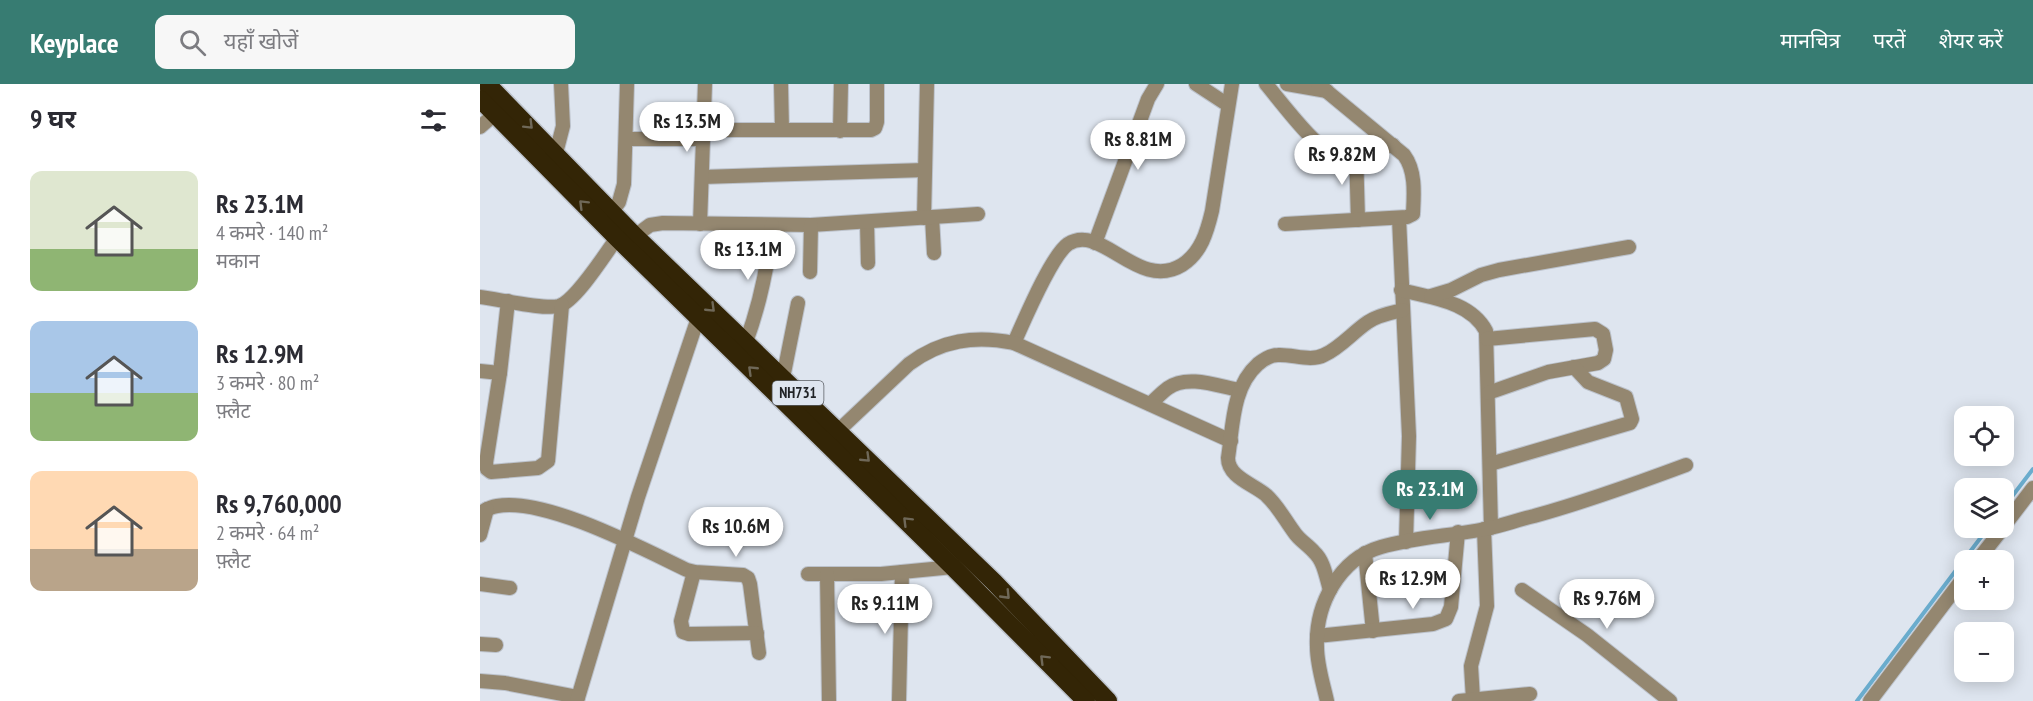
<!DOCTYPE html>
<html lang="hi">
<head>
<meta charset="utf-8">
<style>
	:root { --surface:#fff; --page:#f7f7f7; --text:#2b2b33; --muted:#7c7c81; --accent:#377c72 }
	body { margin:0; font-family:"PT Sans Narrow","Noto Sans Devanagari",sans-serif; background:var(--page); color:var(--text); height:100vh; display:flex; flex-direction:column; font-size:22px; white-space:nowrap }
	* { box-sizing:border-box; margin:0 }
	p { font-size:20px; color:var(--muted) }
	.icon { flex:none; width:33px; height:33px; fill:none; stroke:currentColor; stroke-width:2; stroke-linecap:round; stroke-linejoin:round }
	.map { position:relative; flex:1; overflow:hidden }
	.sheet { display:flex; flex-direction:column; background:var(--surface); width:480px }
	.sheet>* { flex:none }
	.buttons { position:absolute; left:1474px; top:322px; display:grid; gap:12px }
	.buttons a { display:grid; place-items:center; width:60px; height:60px; border-radius:12px; background:var(--surface); box-shadow:0 3px 15px #0003; font-size:30px }
	.price { position:absolute; translate:-50% -51px; padding:0 14px; border-radius:21px; background:#fff; color:#222; font-size:20px; line-height:39px; filter:drop-shadow(0 2px 3px #0008) }
	.price::after { content:''; position:absolute; left:50%; top:36px; width:18px; height:14px; margin-left:-9px; background:inherit; clip-path:polygon(0 0,100% 0,50% 100%) }
	.price.current { background:var(--accent); color:#fff }
	ul { padding:0; list-style:none }
	li { display:flex; align-items:center; gap:18px; height:150px; padding:0 30px }
	li span { display:grid; place-items:center; flex:none; width:168px; height:120px; border-radius:12px; color:#555 }
	li>.icon { margin-inline-start:auto }
	span .icon { width:72px; height:72px; fill:#fffc; stroke-width:1 }
	li b { font-size:26px }
	h2 { display:flex; justify-content:space-between; align-items:center; height:72px; padding:0 30px; font-size:26px }
	header { display:flex; align-items:center; gap:36px; box-sizing:border-box; height:84px; padding:0 30px; background:var(--accent); color:#fff }
	header strong { font-size:28px }
	nav { display:flex; gap:33px; margin-inline-start:auto; font-size:21px }
	.search { width:420px; height:54px; background:var(--page); display:flex; align-items:center; gap:15px; box-sizing:border-box; padding:0 21px; border-radius:12px; color:var(--muted); font-size:22px }
	main { display:flex; flex:1; min-height:0 }
	.map>svg:first-child { display:block }
</style>
</head>
<body>
<header>
<strong>Keyplace</strong>
<div class="search"><svg class="icon" aria-label="search" viewBox="0 0 24 24"><circle cx="10" cy="10" r="6"/><path d="M15 15l6 6"/></svg>यहाँ खोजें</div>
<nav><a>मानचित्र</a><a>परतें</a><a>शेयर करें</a></nav>
</header>
<main>
<section class="sheet">
<h2>9 घर<svg class="icon" aria-label="filters" viewBox="0 0 24 24"><path d="M4 7h16M4 17h16"/><circle cx="9" cy="7" r="2"/><circle cx="15" cy="17" r="2"/></svg></h2>
<ul>
<li><span style="background:linear-gradient(#dfe7d0 65%,#8fb573 0)"><svg class="icon" aria-label="home" viewBox="0 0 24 24"><path d="M3 11l9-7 9 7M6 9v11h12V9"/></svg></span><div><b>Rs 23.1M</b><p>4 कमरे · 140 m²</p><p>मकान</p></div></li>
<li><span style="background:linear-gradient(#a9c7e8 60%,#8fb573 0)"><svg class="icon" aria-label="home" viewBox="0 0 24 24"><path d="M3 11l9-7 9 7M6 9v11h12V9"/></svg></span><div><b>Rs 12.9M</b><p>3 कमरे · 80 m²</p><p>फ़्लैट</p></div></li>
<li><span style="background:linear-gradient(#ffd9b3 65%,#b9a48a 0)"><svg class="icon" aria-label="home" viewBox="0 0 24 24"><path d="M3 11l9-7 9 7M6 9v11h12V9"/></svg></span><div><b>Rs 9,760,000</b><p>2 कमरे · 64 m²</p><p>फ़्लैट</p></div></li>
</ul>
</section>
<div class="map">
<svg width="1553" height="617" viewBox="0 0 1553 617">
	<rect width="100%" height="100%" fill="#dee5ef"/>
	<g fill="none" stroke-linecap="round" stroke-linejoin="round">
		<g stroke="#6aaccd" stroke-width="4">
			<polyline points="1524,423 1553,385"/>
			<polyline points="1377,617 1508,444"/>
		</g>
		<defs>
			<g id="minor">
				<polyline points="301,0 302,46"/>
				<polyline points="716,0 748,21"/>
				<path d="M786,0C798,14 833,61 847,65C867,72 892,64 913,61"/>
				<polyline points="807,0 847,7"/>
				<polyline points="0,43 15,30"/>
				<polyline points="224,46 391,46 395,44 397,38 397,0"/>
				<polyline points="360,47 361,0"/>
				<polyline points="146,55 223,55"/>
				<polyline points="876,67 878,136"/>
				<polyline points="76,69 83,42 81,0"/>
				<polyline points="222,93 445,86"/>
				<polyline points="452,133 454,169"/>
				<polyline points="127,134 139,118 144,100 147,0"/>
				<polyline points="444,134 447,0"/>
				<polyline points="919,134 929,352 926,458"/>
				<polyline points="387,138 388,179"/>
				<polyline points="220,140 225,0"/>
				<path d="M805,140L927,133L933,130C934,110 936,87 924,71L838,0"/>
				<polyline points="155,152 170,141 183,139 331,141 498,130"/>
				<polyline points="615,159 668,15 677,0"/>
				<polyline points="330,188 331,141"/>
				<path d="M921,206C951,214 990,217 1006,247L1011,444"/>
				<polyline points="951,212 971,206 1001,191 1019,186 1149,163"/>
				<path d="M0,213C18,215 64,226 79,222C96,217 125,170 137,154"/>
				<polyline points="28,217 20,289 6,379 7,385 11,388 58,384 68,377 82,221"/>
				<polyline points="1007,255 1115,245 1123,250 1126,266 1124,275 1118,279 1068,288 1008,309"/>
				<path d="M266,258C280,220 288,182 292,141"/>
				<path d="M534,259C544,237 571,172 588,160C621,138 658,208 702,181C721,169 727,148 732,127L752,0"/>
				<polyline points="0,287 20,289"/>
				<polyline points="303,294 318,219"/>
				<path d="M670,320C676,315 681,309 688,304C707,290 738,302 759,306"/>
				<path d="M358,347L429,280C461,256 495,251 534,259L751,357"/>
				<polyline points="1010,380 1150,339 1152,335 1146,313 1108,298 1094,283"/>
				<path d="M0,429C5,426 11,423 17,422C65,413 163,465 207,486L215,488L263,491L268,494L270,500L279,569"/>
				<polyline points="1524,442 1553,404"/>
				<polyline points="0,451 7,425"/>
				<polyline points="885,469 893,547"/>
				<polyline points="1497,477 1523,444"/>
				<polyline points="214,488 201,537 203,548 209,550 277,549"/>
				<polyline points="328,490 401,490 473,483"/>
				<polyline points="347,490 349,617"/>
				<polyline points="0,500 30,504"/>
				<path d="M850,506C846,493 844,477 834,468C828,461 819,456 814,448C805,436 798,422 786,411C773,400 748,393 748,374C753,342 752,303 778,280C784,275 790,271 798,271C812,270 831,278 844,271C860,264 873,248 888,238C898,231 911,229 923,226"/>
				<polyline points="1042,506 1107,551 1190,617"/>
				<polyline points="837,552 953,540 966,535 971,523 978,448"/>
				<polyline points="0,560 16,561"/>
				<polyline points="0,597 25,599 98,613"/>
				<polyline points="993,615 991,582 1007,522 1004,445"/>
				<polyline points="97,617 158,413 218,234"/>
				<polyline points="419,617 422,488"/>
				<path d="M847,617C843,599 837,581 837,563C835,521 859,475 901,463C935,453 971,452 1005,445C1021,442 1037,436 1054,432C1105,418 1155,400 1206,381"/>
				<polyline points="979,617 1050,610"/>
				<polyline points="1390,617 1485,492"/>
			</g>
			<g id="highway">
				<polyline points="7,0 155,152 514,498 628,617"/>
				<polyline points="0,15 137,154 473,483 606,617"/>
			</g>
		</defs>
		<use href="#minor" stroke="#bcc2cb" stroke-width="16"/>
		<use href="#highway" stroke="#bcc2cb" stroke-width="21"/>
		<use href="#minor" stroke="#948770" stroke-width="14"/>
		<use href="#highway" stroke="#332506" stroke-width="18"/>
	</g>
	<defs><path id="oneway-chevron" d="M-2-3.5L2.5 0L-2 3.5" fill="none" stroke-width="1.6" stroke-linecap="round" stroke-linejoin="round" transform="scale(1.5)"/></defs>
	<g stroke="#6f6858">
		<use href="#oneway-chevron" transform="translate(49 41) rotate(45)"/>
		<use href="#oneway-chevron" transform="translate(103 120) rotate(-135)"/>
		<use href="#oneway-chevron" transform="translate(231 224) rotate(44)"/>
		<use href="#oneway-chevron" transform="translate(272 286) rotate(-136)"/>
		<use href="#oneway-chevron" transform="translate(386 374) rotate(44)"/>
		<use href="#oneway-chevron" transform="translate(427 437) rotate(-135)"/>
		<use href="#oneway-chevron" transform="translate(526 511) rotate(46)"/>
		<use href="#oneway-chevron" transform="translate(564 575) rotate(-135)"/>
	</g>
	<g text-anchor="middle" stroke-width="4.5" stroke-linejoin="round" paint-order="stroke">
		<rect fill="#dee5ef" stroke="#585c62" stroke-width="1.5" x="292.5" y="297" width="51" height="24" rx="4.5"/>
		<g font-size="15" font-weight="bold" fill="#1f2225">
			<text x="318" y="314">NH731</text>
		</g>
	</g>
</svg>
<div class="buttons">
<a><svg class="icon" aria-label="locate" viewBox="0 0 24 24"><circle cx="12" cy="12" r="6"/><path d="M12 2v4M12 18v4M2 12h4M18 12h4"/></svg></a>
<a><svg class="icon" aria-label="layers" viewBox="0 0 24 24"><path d="M12 4l9 5-9 5-9-5zM3 14l9 5 9-5"/></svg></a>
<a>+</a>
<a>−</a>
</div>
<b class="price" style="left:207px;top:69px">Rs 13.5M</b>
<b class="price" style="left:658px;top:87px">Rs 8.81M</b>
<b class="price" style="left:862px;top:102px">Rs 9.82M</b>
<b class="price" style="left:268px;top:197px">Rs 13.1M</b>
<b class="price current" style="left:950px;top:437px">Rs 23.1M</b>
<b class="price" style="left:256px;top:474px">Rs 10.6M</b>
<b class="price" style="left:933px;top:526px">Rs 12.9M</b>
<b class="price" style="left:1127px;top:546px">Rs 9.76M</b>
<b class="price" style="left:405px;top:551px">Rs 9.11M</b>
</div>
</main>
</body>
</html>
